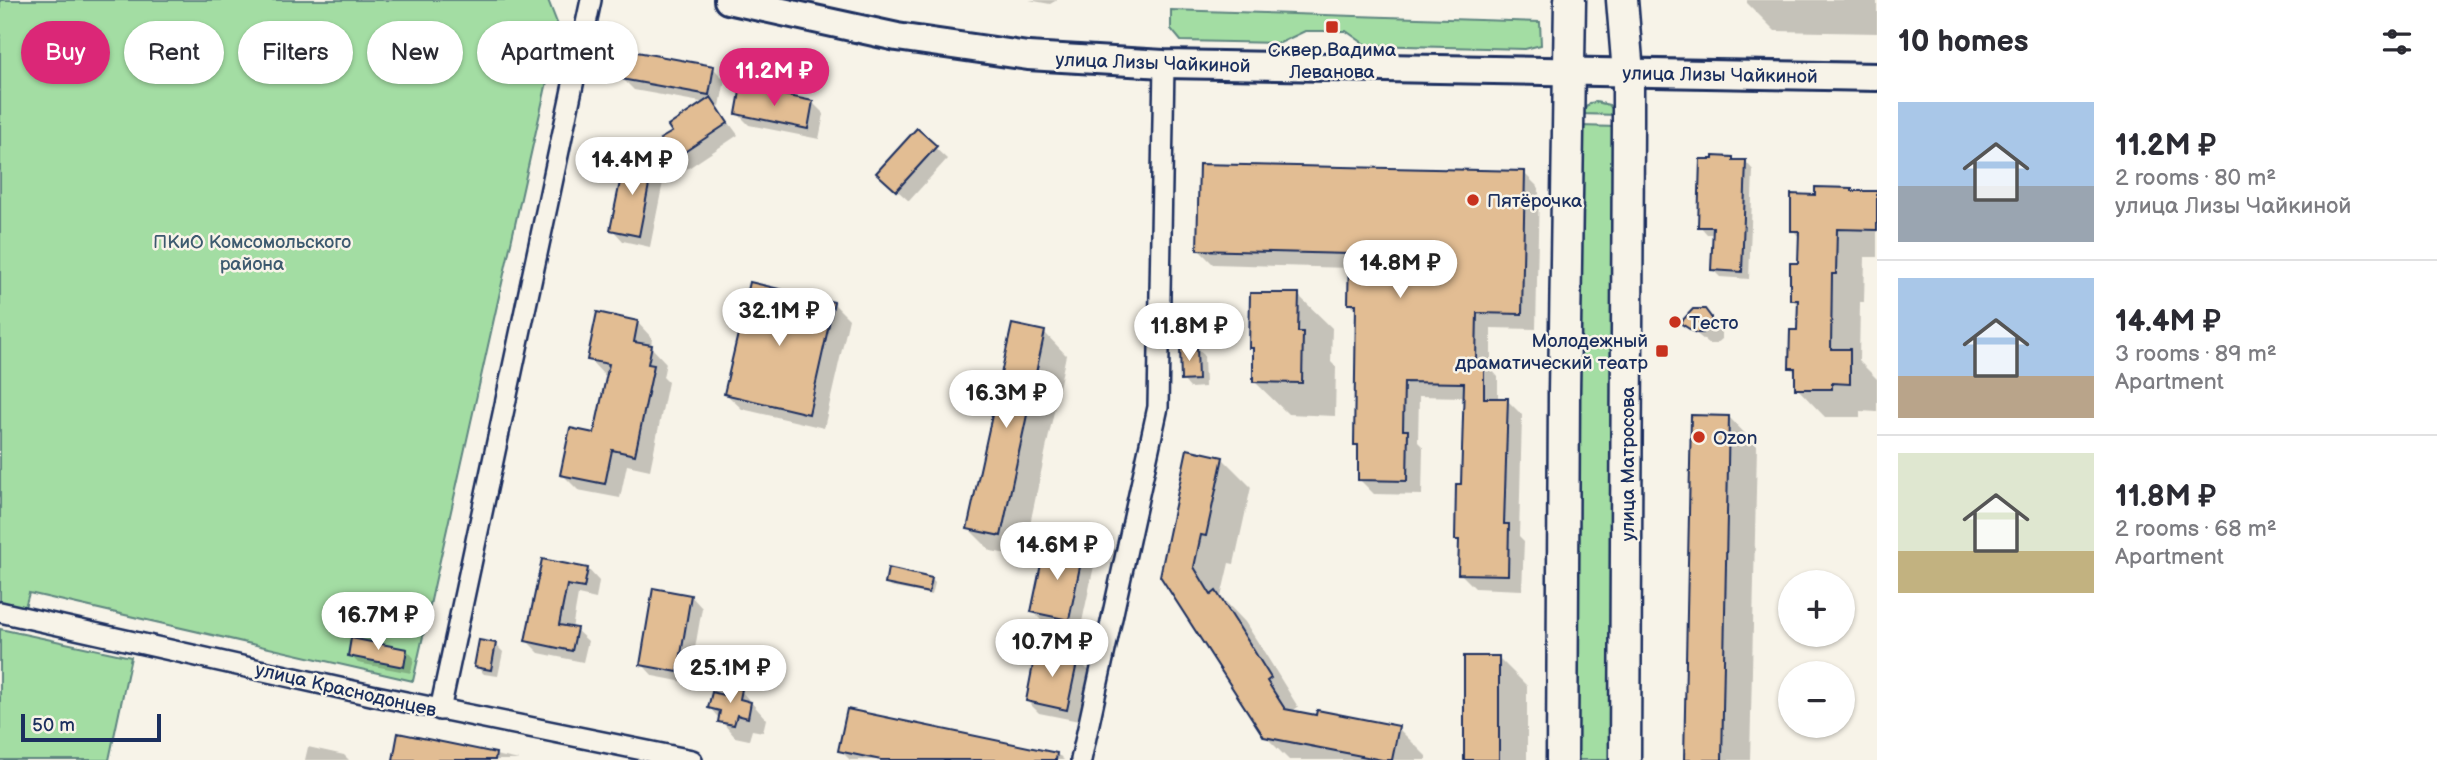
<!DOCTYPE html>
<html lang="en">
<head>
<meta charset="utf-8">
<style>
	:root { --surface:#fff; --page:#f2f2f3; --text:#2b2b33; --muted:#7c7c81; --line:#e1e1e2; --accent:#db2777 }
	body { margin:0; font-family:"Balsamiq Sans",sans-serif; background:var(--page); color:var(--text); height:100vh; display:flex; flex-direction:column; font-size:26px; white-space:nowrap }
	* { box-sizing:border-box; margin:0 }
	p { font-size:23px; color:var(--muted) }
	.icon { flex:none; width:38px; height:38px; fill:none; stroke:currentColor; stroke-width:2; stroke-linecap:round; stroke-linejoin:round }
	.map { position:relative; flex:1; overflow:hidden }
	.side { display:flex; flex-direction:column; background:var(--surface); width:560px }
	.side>* { flex:none }
	.hud { position:absolute; left:21px; top:21px; width:665px; height:63px; display:flex; gap:14px }
	.tools { position:absolute; left:1778px; top:570px; display:grid; gap:14px }
	.tools a { display:grid; place-items:center; width:77px; height:77px; border-radius:50%; background:var(--surface); box-shadow:0 2px 5px #0004; font-size:35px }
	.scale { position:absolute; left:21px; bottom:18px; width:140px; box-sizing:border-box; padding-left:7px; border:4px solid #1b2f5e; border-top:0; font-size:19px; line-height:24px; white-space:nowrap; color:#1b2f5e; -webkit-text-stroke:5px #f7f3e8; paint-order:stroke }
	.price { position:absolute; translate:-50% -60px; padding:0 16px; border-radius:24px; background:#fff; color:#222; font-size:23px; line-height:46px; filter:drop-shadow(0 2px 4px #0008) }
	.price::after { content:''; position:absolute; left:50%; top:42px; width:21px; height:16px; margin-left:-10px; background:inherit; clip-path:polygon(0 0,100% 0,50% 100%) }
	.price.current { background:var(--accent); color:#fff }
	ul { padding:0; list-style:none }
	li { display:flex; align-items:center; gap:21px; height:175px; padding:0 21px }
	li+li { border-top:2px solid var(--line) }
	li span { display:grid; place-items:center; flex:none; width:196px; height:140px; border-radius:0px; color:#555 }
	li>.icon { margin-inline-start:auto }
	span .icon { width:84px; height:84px; fill:#fffc; stroke-width:1 }
	li b { font-size:30px }
	h2 { display:flex; justify-content:space-between; align-items:center; height:84px; padding:0 21px; font-size:30px }
	.tag { padding:0 24px; border-radius:32px; background:var(--surface); box-shadow:0 2px 5px #0004; font-size:24px; line-height:63px }
	.tag.current { background:var(--accent); color:#fff }
	main { display:flex; flex:1; min-height:0 }
	.map>svg:first-child { display:block }
</style>
</head>
<body>
<main>
<div class="map">
<svg width="1877" height="760" viewBox="0 0 1877 760">
	<rect width="100%" height="100%" fill="#f7f3e8"/>
	<filter id="ink" filterUnits="userSpaceOnUse"><feTurbulence type="fractalNoise" baseFrequency=".0143" numOctaves="2"/><feDisplacementMap in="SourceGraphic" scale="14" xChannelSelector="R" yChannelSelector="G"/><feConvolveMatrix kernelMatrix="1 2 1 2 8 2 1 2 1" color-interpolation-filters="sRGB"/></filter>
	<g filter="url(#ink)">
		<g fill="#a3dda3" stroke="#5f8680" stroke-width="2">
			<polygon points="0,0 548,0 559,28 413,681 29,593 25,607 0,602"/>
			<polygon points="1171,10 1540,22 1541,45 1525,49 1366,45 1346,31 1305,31 1280,43 1181,41 1171,29"/>
			<polygon points="1596,102 1609,105 1618,115 1580,114 1590,103"/>
			<polygon points="1580,126 1617,127 1612,760 1572,760"/>
			<polygon points="0,629 131,657 109,760 0,760"/>
		</g>
		<g fill="#0003">
			<polygon points="1029,0 1057,0 1050,4"/>
			<polygon points="1747,0 1877,0 1877,33 1775,31 1747,3"/>
			<polygon points="713,68 725,80 720,106 716,105 738,135 687,169 675,158 674,132 706,103 634,90 622,78"/>
			<polygon points="812,102 824,114 819,139 749,125 738,114"/>
			<polygon points="917,131 947,159 909,201 890,184"/>
			<polygon points="1732,158 1736,162 1746,162 1753,170 1749,279 1720,277 1713,270 1714,234 1707,234 1700,226"/>
			<polygon points="653,165 664,177 650,247 623,241 612,229"/>
			<polygon points="1524,173 1539,188 1536,329 1491,328 1491,369 1498,377 1498,400 1507,400 1522,415 1519,536 1524,541 1522,590 1475,588 1460,573 1461,544 1456,539 1463,486 1465,397 1419,396 1418,442 1423,447 1422,495 1374,494 1359,479 1360,449 1356,445 1358,312 1349,303 1350,268 1213,264 1198,249"/>
			<polygon points="1851,189 1854,193 1877,193 1877,257 1865,257 1864,302 1860,302 1859,361 1877,379 1877,412 1860,411 1860,417 1825,417 1797,388 1797,374 1791,368 1799,332 1800,307 1792,299 1800,265 1800,238 1793,230 1817,197"/>
			<polygon points="1298,295 1332,328 1331,362 1336,367 1335,416 1288,414 1254,381 1255,351 1251,347"/>
			<polygon points="833,303 849,319 824,428 742,409 726,394"/>
			<polygon points="1704,310 1722,330 1722,339 1716,344 1709,344 1683,323"/>
			<polygon points="637,322 652,338 651,347 666,363 663,377 668,382 650,470 627,465 620,498 578,490 562,474 596,435 608,376 604,375 589,359"/>
			<polygon points="1045,333 1066,355 1023,557 991,551 969,529"/>
			<polygon points="1196,348 1204,355 1205,387 1190,388 1183,380"/>
			<polygon points="1729,417 1757,446 1750,760 1685,760"/>
			<polygon points="1222,458 1251,487 1234,564 1229,563 1221,597 1245,622 1266,655 1298,707 1294,710 1296,713 1398,728 1426,756 1426,760 1289,760 1265,736 1162,576"/>
			<polygon points="1082,554 1094,566 1080,631 1045,624 1033,612"/>
			<polygon points="543,561 588,569 599,581 596,599 578,595 572,629 576,630 588,641 583,662 539,653 527,641"/>
			<polygon points="931,579 935,583 932,595 890,587 886,583"/>
			<polygon points="691,596 702,608 689,683 653,676 642,664"/>
			<polygon points="495,644 503,652 498,676 484,674 476,666"/>
			<polygon points="407,650 414,658 411,673 358,663 350,655"/>
			<polygon points="1499,658 1527,686 1527,760 1465,760"/>
			<polygon points="1077,659 1089,671 1079,721 1039,713 1027,701"/>
			<polygon points="741,691 766,719 763,732 752,730 749,740 735,737 710,708"/>
			<polygon points="848,711 1060,756 1064,760 850,760 840,750"/>
			<polygon points="400,735 519,760 394,760"/>
			<polygon points="308,747 344,755 349,760 305,760"/>
		</g>
		<g fill="#e2bd93" stroke="#1b2f5e" stroke-width="2">
			<polygon points="626,50 714,66 709,95 621,79"/>
			<polygon points="741,86 813,101 808,129 736,114"/>
			<polygon points="711,97 728,123 674,159 660,139 672,132 668,126"/>
			<polygon points="917,128 937,146 896,191 876,173"/>
			<polygon points="1713,156 1733,157 1733,160 1746,160 1742,272 1711,270 1713,227 1698,227 1700,159 1713,159"/>
			<polygon points="625,158 653,164 639,236 610,230"/>
			<polygon points="1199,164 1525,171 1522,314 1477,313 1476,360 1484,360 1484,398 1508,398 1504,524 1509,524 1508,575 1458,574 1459,540 1455,540 1456,484 1461,484 1464,383 1404,382 1403,430 1408,430 1407,481 1358,480 1358,445 1354,445 1356,304 1348,304 1349,254 1197,250"/>
			<polygon points="1815,187 1852,188 1852,191 1877,191 1877,230 1837,229 1836,274 1832,274 1831,349 1850,349 1850,384 1832,383 1832,389 1795,389 1795,368 1789,368 1790,330 1797,330 1798,300 1790,300 1790,263 1798,263 1799,231 1791,231 1791,194 1815,195"/>
			<polygon points="750,282 834,302 809,414 724,394"/>
			<polygon points="1250,293 1299,293 1298,332 1303,332 1302,383 1253,382 1253,348 1249,348"/>
			<polygon points="1693,309 1705,309 1711,317 1711,327 1703,333 1696,333 1680,323"/>
			<polygon points="597,312 638,321 634,342 652,345 648,364 654,365 635,455 612,450 605,484 560,475 570,428 594,433 609,364 587,360"/>
			<polygon points="1012,324 1045,331 1001,536 967,529"/>
			<polygon points="1180,346 1197,346 1198,380 1181,381"/>
			<polygon points="1691,415 1729,416 1722,760 1684,760"/>
			<polygon points="1187,449 1223,457 1206,536 1201,535 1194,567 1211,595 1216,591 1238,625 1271,678 1267,681 1285,709 1316,715 1317,710 1399,726 1392,760 1382,760 1264,737 1160,576"/>
			<polygon points="1045,545 1083,552 1069,620 1031,612"/>
			<polygon points="542,559 588,568 584,588 567,585 559,625 577,628 572,651 525,641"/>
			<polygon points="888,568 932,578 929,593 885,584"/>
			<polygon points="653,588 691,595 678,672 640,665"/>
			<polygon points="351,638 407,649 404,667 348,656"/>
			<polygon points="479,640 496,643 491,670 474,667"/>
			<polygon points="1036,649 1078,658 1067,710 1026,701"/>
			<rect x="1464" y="656" width="35" height="104"/>
			<polygon points="725,686 742,689 740,699 751,702 748,718 737,715 734,725 718,722 720,711 708,708 712,692 723,695"/>
			<polygon points="847,709 1057,753 1056,760 881,760 838,751"/>
			<polygon points="398,733 496,753 495,760 393,760"/>
		</g>
		<g fill="none" stroke-linecap="round" stroke-linejoin="round">
			<defs>
				<g id="street">
					<polyline points="0,612 371,695 692,760"/>
					<polyline points="440,710 591,0"/>
					<polyline points="1081,760 1158,407 1164,64"/>
				</g>
				<polyline id="secondary" points="728,0 897,37 1028,56 1164,64 1877,77"/>
				<g id="primary">
					<polyline points="1622,0 1628,73 1628,122 1625,760"/>
					<polyline points="1562,760 1564,393 1570,0"/>
				</g>
			</defs>
			<use href="#street" stroke="#1b2f5e" stroke-width="24"/>
			<use href="#secondary" stroke="#1b2f5e" stroke-width="32"/>
			<use href="#primary" stroke="#1b2f5e" stroke-width="35"/>
			<use href="#street" stroke="#f7f3e8" stroke-width="19"/>
			<use href="#secondary" stroke="#f7f3e8" stroke-width="26"/>
			<use href="#primary" stroke="#f7f3e8" stroke-width="30"/>
		</g>
	</g>
	<g fill="#c8321e" stroke="#f7f3e8" stroke-width="2.5">
		<rect x="1325" y="20" width="14" height="14" rx="3.5"/>
		<circle cx="1473" cy="200" r="7"/>
		<circle cx="1675" cy="322" r="7"/>
		<rect x="1655" y="344" width="14" height="14" rx="3.5"/>
		<circle cx="1699" cy="437" r="7"/>
	</g>
	<g text-anchor="middle" stroke-width="5" stroke-linejoin="round" paint-order="stroke">
		<g font-size="19" fill="#1b2f5e" stroke="#f7f3e8" text-anchor="start">
			<text x="1332" y="56" text-anchor="middle">Сквер Вадима<tspan x="1332" dy="22">Леванова</tspan></text>
			<text x="1487" y="207">Пятёрочка</text>
			<text x="1689" y="329">Тесто</text>
			<text x="1648" y="347" text-anchor="end">Молодежный<tspan x="1648" dy="22">драматический театр</tspan></text>
			<text x="1713" y="444">Ozon</text>
		</g>
		<g font-size="19" fill="#1b2f5e" stroke="#f7f3e8">
			<text transform="translate(1153 62) rotate(2)" y="7">улица Лизы Чайкиной</text>
			<text transform="translate(1720 74) rotate(1)" y="7">улица Лизы Чайкиной</text>
			<text transform="translate(1627 464) rotate(-90)" y="7">улица Матросова</text>
			<text transform="translate(346 689) rotate(13)" y="7">улица Краснодонцев</text>
		</g>
		<g font-size="19" fill="#3d5a6f" stroke="#f7f3e8">
			<text x="252" y="248">ПКиО Комсомольского<tspan x="252" dy="22">района</tspan></text>
		</g>
	</g>
</svg>
<div class="tools">
<a>+</a>
<a>−</a>
</div>
<div class="scale">50 m</div>
<b class="price current" style="left:774px;top:108px">11.2M ₽</b>
<b class="price" style="left:632px;top:197px">14.4M ₽</b>
<b class="price" style="left:1400px;top:300px">14.8M ₽</b>
<b class="price" style="left:779px;top:348px">32.1M ₽</b>
<b class="price" style="left:1189px;top:363px">11.8M ₽</b>
<b class="price" style="left:1006px;top:430px">16.3M ₽</b>
<b class="price" style="left:1057px;top:582px">14.6M ₽</b>
<b class="price" style="left:378px;top:652px">16.7M ₽</b>
<b class="price" style="left:1052px;top:679px">10.7M ₽</b>
<b class="price" style="left:730px;top:705px">25.1M ₽</b>
<div class="hud">
<a class="tag current">Buy</a>
<a class="tag">Rent</a>
<a class="tag">Filters</a>
<a class="tag">New</a>
<a class="tag">Apartment</a>
</div>
</div>
<section class="side">
<h2>10 homes<svg class="icon" aria-label="filters" viewBox="0 0 24 24"><path d="M4 7h16M4 17h16"/><circle cx="9" cy="7" r="2"/><circle cx="15" cy="17" r="2"/></svg></h2>
<ul>
<li><span style="background:linear-gradient(#a9c7e8 60%,#9aa5b1 0)"><svg class="icon" aria-label="home" viewBox="0 0 24 24"><path d="M3 11l9-7 9 7M6 9v11h12V9"/></svg></span><div><b>11.2M ₽</b><p>2 rooms · 80 m²</p><p>улица Лизы Чайкиной</p></div></li>
<li><span style="background:linear-gradient(#a9c7e8 70%,#b9a48a 0)"><svg class="icon" aria-label="home" viewBox="0 0 24 24"><path d="M3 11l9-7 9 7M6 9v11h12V9"/></svg></span><div><b>14.4M ₽</b><p>3 rooms · 89 m²</p><p>Apartment</p></div></li>
<li><span style="background:linear-gradient(#dfe7d0 70%,#c2b280 0)"><svg class="icon" aria-label="home" viewBox="0 0 24 24"><path d="M3 11l9-7 9 7M6 9v11h12V9"/></svg></span><div><b>11.8M ₽</b><p>2 rooms · 68 m²</p><p>Apartment</p></div></li>
</ul>
</section>
</main>
</body>
</html>
